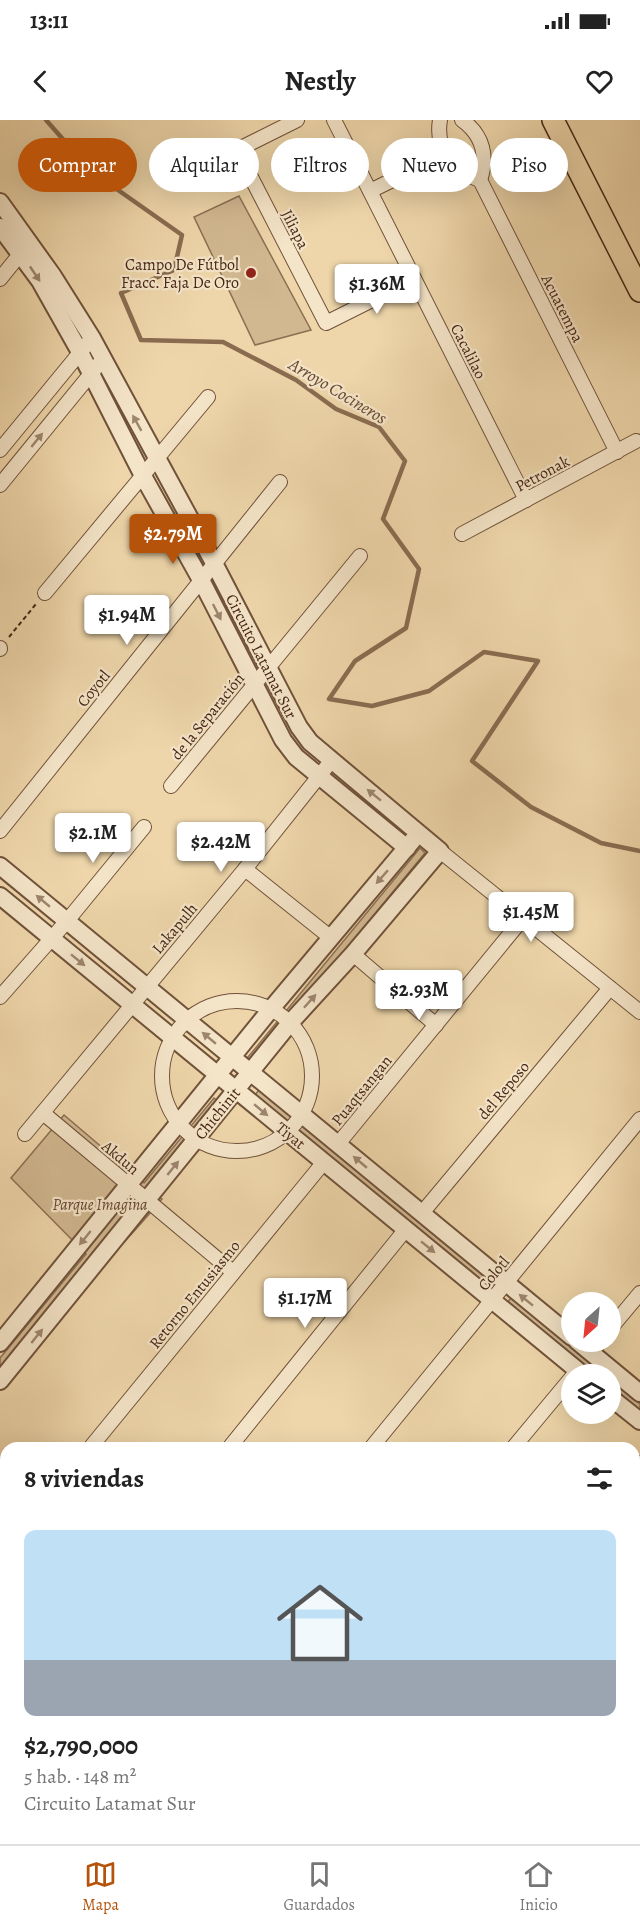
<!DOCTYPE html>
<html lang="es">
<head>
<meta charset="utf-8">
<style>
	:root { --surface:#fff; --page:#f2f2f2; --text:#222; --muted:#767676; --line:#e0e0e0; --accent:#b45309 }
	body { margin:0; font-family:Alegreya,serif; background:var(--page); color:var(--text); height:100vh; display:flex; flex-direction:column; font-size:22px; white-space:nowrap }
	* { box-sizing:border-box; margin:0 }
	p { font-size:20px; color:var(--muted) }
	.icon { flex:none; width:33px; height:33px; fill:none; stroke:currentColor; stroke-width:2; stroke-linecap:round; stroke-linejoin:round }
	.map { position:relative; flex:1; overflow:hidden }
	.drawer { position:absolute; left:0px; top:1322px; width:640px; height:404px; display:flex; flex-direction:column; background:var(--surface); border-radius:18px 18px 0 0; box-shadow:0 6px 24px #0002 }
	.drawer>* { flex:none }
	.guide { position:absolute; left:18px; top:18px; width:604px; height:54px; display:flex; gap:12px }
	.needle { width:39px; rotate:207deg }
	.fabs { position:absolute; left:561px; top:1172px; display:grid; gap:12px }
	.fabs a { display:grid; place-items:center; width:60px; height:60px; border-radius:50%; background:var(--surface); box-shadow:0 6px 24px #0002; font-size:30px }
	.price { position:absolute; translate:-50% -51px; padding:0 14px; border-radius:6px; background:#fff; color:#222; font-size:20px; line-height:39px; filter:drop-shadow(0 2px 3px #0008) }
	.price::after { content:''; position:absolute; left:50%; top:36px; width:18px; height:14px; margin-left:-9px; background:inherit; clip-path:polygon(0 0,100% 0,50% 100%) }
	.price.selected { background:var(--accent); color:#fff }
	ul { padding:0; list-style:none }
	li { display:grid; align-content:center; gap:12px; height:318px; padding:0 24px }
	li+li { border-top:2px solid var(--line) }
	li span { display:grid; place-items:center; height:186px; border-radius:12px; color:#555 }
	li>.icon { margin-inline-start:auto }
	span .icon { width:108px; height:108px; fill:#fffc; stroke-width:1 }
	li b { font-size:26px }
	h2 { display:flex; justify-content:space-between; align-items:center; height:72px; padding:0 24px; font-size:26px }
	.pill { padding:0 21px; border-radius:27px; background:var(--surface); box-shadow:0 6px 24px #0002; font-size:21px; line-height:54px }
	.pill.selected { background:var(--accent); color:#fff }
	.status { display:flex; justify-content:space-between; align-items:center; height:42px; padding:0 30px; background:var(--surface); direction:ltr }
	.status svg { height:16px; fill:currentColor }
	header { display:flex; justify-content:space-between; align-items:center; height:78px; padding:0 24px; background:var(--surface); font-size:27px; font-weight:600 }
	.tab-bar { display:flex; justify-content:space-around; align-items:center; height:84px; border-top:2px solid var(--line); background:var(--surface); font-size:16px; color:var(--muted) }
	.tab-bar a { display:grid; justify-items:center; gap:3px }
	.tab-bar .selected { color:var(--accent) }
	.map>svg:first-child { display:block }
</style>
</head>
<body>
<div class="status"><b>13:11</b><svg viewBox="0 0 49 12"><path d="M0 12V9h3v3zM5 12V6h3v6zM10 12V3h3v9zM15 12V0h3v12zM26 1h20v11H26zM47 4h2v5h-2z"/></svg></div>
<header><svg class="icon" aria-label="back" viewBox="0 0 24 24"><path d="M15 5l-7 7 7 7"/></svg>Nestly<svg class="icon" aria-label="heart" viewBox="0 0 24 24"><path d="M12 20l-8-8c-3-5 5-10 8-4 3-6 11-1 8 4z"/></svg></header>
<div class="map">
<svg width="640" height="1724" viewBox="0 0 640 1724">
	<rect width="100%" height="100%" fill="#eed6aa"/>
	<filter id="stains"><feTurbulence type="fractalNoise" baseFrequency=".00333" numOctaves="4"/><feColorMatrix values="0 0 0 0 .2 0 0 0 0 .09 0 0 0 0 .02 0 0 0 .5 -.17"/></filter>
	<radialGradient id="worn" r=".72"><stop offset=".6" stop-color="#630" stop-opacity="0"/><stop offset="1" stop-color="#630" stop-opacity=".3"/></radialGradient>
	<g fill="#d1b891" stroke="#8c6f53" stroke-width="1.5">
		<polygon points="239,76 311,210 255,225 194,97"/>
		<polygon points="420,728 425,733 249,946 244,942"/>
		<polygon points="259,970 493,1161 487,1168 254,976"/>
		<path d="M214,978L219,982L149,1068L162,1079C112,1139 55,1193 0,1248V1238L86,1134L11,1058L64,995L144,1063Z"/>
		<polygon points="511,1178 604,1254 590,1254 506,1184"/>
		<polygon points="610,1260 640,1284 640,1295 611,1271"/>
	</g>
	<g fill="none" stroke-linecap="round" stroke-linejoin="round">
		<polyline stroke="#896c50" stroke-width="4.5" points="46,0 91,51 182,115 174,150 121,173 141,220 223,222 296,260 336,289 379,307 405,341 383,399 419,449 406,508 355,541 329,579 372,586 429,571 484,532 538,541 472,641 531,687 601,723 640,731"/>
		<defs>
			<g id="minor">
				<polyline points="297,0 237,30 326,203 414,159"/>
				<polyline points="334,0 526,380"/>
				<path d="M440,0C435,29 453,51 480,60L617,332"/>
				<path d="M462,0C483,15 488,36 480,60"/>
				<polyline points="370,71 446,34"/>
				<polyline points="0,159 25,128"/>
				<polyline points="0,330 92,218"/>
				<polyline points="0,365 103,239"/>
				<polyline points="462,414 636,321"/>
				<polyline points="45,473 208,277"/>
				<polyline points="0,529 0,528"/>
				<polyline points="171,666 360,436"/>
				<polyline points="0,711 280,362"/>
				<polyline points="440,731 640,892"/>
				<polyline points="245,749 330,817"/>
				<polyline points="353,834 436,905"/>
				<polyline points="0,877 67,801 144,707"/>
				<circle cx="237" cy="956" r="75"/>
				<polyline points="43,993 233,1152"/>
				<polyline points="25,1014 245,749 332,640"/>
				<polyline points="338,1024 524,797"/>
				<polyline points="422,1093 610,868"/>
				<polyline points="610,1209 640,1173"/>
				<polyline points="591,1233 600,1221"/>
				<polyline points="90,1328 324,1042"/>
				<polyline points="229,1328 406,1109"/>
				<polyline points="371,1328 640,999"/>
				<polyline points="513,1328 572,1257"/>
				<polyline points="634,1350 640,1343"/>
				<polyline points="0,1437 6,1429"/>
				<polyline points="634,1519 640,1512"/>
				<polyline points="0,1610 6,1603"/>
				<polyline points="47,1724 51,1719"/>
				<polyline points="186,1724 191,1719"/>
				<polyline points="324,1724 329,1719"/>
				<polyline points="466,1724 470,1719"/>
			</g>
			<g id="tertiary">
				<polyline points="0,82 53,156 92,218 214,443 299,607 310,622 440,731 353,834 290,903 0,1261"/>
				<polyline points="0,107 40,161 80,232 143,356 201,460 283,620 296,637 407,728"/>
				<polyline points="0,746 572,1217"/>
				<polyline points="0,776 582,1254"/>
				<polyline points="577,1221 640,1273"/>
				<polyline points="0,1223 271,889 413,720"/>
				<polyline points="610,1277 640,1301"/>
			</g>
			<polyline id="primary" points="553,0 640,171"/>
		</defs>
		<use href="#minor" stroke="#70523a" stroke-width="16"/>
		<use href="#tertiary" stroke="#70523a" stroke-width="20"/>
		<use href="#primary" stroke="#462615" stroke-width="24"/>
		<polyline stroke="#462615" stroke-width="2" stroke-dasharray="4.5 3" stroke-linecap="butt" points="9,517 36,484"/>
		<use href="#minor" stroke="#f4e4c8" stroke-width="14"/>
		<use href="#tertiary" stroke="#f4e4c8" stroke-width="16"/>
		<use href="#primary" stroke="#eed6aa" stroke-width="21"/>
	</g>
	<defs><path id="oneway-solid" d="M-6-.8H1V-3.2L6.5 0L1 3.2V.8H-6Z" transform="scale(1.5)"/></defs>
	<g fill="#9d856e">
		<use href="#oneway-solid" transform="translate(35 154) rotate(56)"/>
		<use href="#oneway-solid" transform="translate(137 303) rotate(-119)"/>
		<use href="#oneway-solid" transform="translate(37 320) rotate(-51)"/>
		<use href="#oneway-solid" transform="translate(217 492) rotate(63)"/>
		<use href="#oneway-solid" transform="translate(374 675) rotate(-141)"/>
		<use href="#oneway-solid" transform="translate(382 757) rotate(131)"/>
		<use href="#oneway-solid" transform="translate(43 781) rotate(-140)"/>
		<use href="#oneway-solid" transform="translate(78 840) rotate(39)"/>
		<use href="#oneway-solid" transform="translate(310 881) rotate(-48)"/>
		<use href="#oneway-solid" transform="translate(209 918) rotate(-140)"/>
		<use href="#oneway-solid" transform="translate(261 990) rotate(40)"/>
		<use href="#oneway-solid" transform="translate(360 1042) rotate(-140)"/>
		<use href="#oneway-solid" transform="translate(173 1048) rotate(-51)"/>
		<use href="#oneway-solid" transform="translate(85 1118) rotate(129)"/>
		<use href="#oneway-solid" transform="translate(428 1127) rotate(39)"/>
		<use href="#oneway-solid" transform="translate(526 1180) rotate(-141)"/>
		<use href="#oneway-solid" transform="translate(37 1216) rotate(-51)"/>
	</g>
	<circle fill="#8f2418" stroke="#f4e4c8" stroke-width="2" cx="251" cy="153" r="6"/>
	<g text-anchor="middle" stroke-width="4.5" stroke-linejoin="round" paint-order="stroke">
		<g font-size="16" fill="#462615" stroke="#f4e4c8">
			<text transform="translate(296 109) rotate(63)" y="6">Jiliapa</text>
			<text transform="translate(563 188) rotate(63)" y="6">Acuatempa</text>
			<text transform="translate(469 231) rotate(63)" y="6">Cacalilao</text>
			<text transform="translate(542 353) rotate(-28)" y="6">Petronak</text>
			<text transform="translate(262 536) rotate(63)" y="6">Circuito Latamat Sur</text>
			<text transform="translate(93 568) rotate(-51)" y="6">Coyotl</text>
			<text transform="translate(207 596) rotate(-51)" y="6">de la Separación</text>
			<text transform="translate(174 808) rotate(-50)" y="6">Lakapulh</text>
			<text transform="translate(361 970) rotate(-51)" y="6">Puaqtsangan</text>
			<text transform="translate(503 970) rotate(-50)" y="6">del Reposo</text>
			<text transform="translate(217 993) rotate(-51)" y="6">Chichinit</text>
			<text transform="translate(291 1015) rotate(39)" y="6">Tiyat</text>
			<text transform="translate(121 1037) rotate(40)" y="6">Akdun</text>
			<text transform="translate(493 1153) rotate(-50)" y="6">Colotl</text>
			<text transform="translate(194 1174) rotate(-51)" y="6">Retorno Entusiasmo</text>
		</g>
		<g font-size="16" fill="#462615" stroke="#f4e4c8" text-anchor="end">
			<text x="239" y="150">Campo De Fútbol<tspan x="239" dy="18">Fracc. Faja De Oro</tspan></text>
		</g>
		<g font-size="16" font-style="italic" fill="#62432e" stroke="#f4e4c8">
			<text x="100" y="1090">Parque Imagina</text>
		</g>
		<g font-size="18" font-style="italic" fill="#674932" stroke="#f4e4c8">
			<text transform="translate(338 271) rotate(31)" y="6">Arroyo Cocineros</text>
		</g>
	</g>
	<rect width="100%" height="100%" filter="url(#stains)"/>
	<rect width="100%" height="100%" fill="url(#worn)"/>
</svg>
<div class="fabs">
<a><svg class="needle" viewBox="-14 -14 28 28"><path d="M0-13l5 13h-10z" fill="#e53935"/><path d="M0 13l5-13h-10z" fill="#767676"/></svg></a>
<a><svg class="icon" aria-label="layers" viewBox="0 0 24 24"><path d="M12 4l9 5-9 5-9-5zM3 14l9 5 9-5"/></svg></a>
</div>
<b class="price" style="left:377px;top:195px">$1.36M</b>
<b class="price selected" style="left:173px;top:445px">$2.79M</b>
<b class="price" style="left:127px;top:526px">$1.94M</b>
<b class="price" style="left:93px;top:744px">$2.1M</b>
<b class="price" style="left:221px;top:753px">$2.42M</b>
<b class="price" style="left:531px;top:823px">$1.45M</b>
<b class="price" style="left:419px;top:901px">$2.93M</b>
<b class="price" style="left:305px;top:1209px">$1.17M</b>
<div class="guide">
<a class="pill selected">Comprar</a>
<a class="pill">Alquilar</a>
<a class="pill">Filtros</a>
<a class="pill">Nuevo</a>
<a class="pill">Piso</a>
</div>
<section class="drawer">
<h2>8 viviendas<svg class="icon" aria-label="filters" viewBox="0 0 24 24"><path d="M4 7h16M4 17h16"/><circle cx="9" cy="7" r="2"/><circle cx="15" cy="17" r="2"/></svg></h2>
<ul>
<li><span style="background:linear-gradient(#bfe0f5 70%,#9aa5b1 0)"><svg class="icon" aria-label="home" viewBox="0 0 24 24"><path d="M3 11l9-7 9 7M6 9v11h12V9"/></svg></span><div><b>$2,790,000</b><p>5 hab. · 148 m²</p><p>Circuito Latamat Sur</p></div></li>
</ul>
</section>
</div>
<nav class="tab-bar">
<a class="selected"><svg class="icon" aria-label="map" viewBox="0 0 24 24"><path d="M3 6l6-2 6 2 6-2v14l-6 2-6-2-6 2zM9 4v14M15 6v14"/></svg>Mapa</a>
<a><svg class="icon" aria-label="saved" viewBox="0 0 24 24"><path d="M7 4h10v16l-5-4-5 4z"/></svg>Guardados</a>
<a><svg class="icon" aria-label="home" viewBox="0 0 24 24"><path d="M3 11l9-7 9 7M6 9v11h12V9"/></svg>Inicio</a>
</nav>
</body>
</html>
